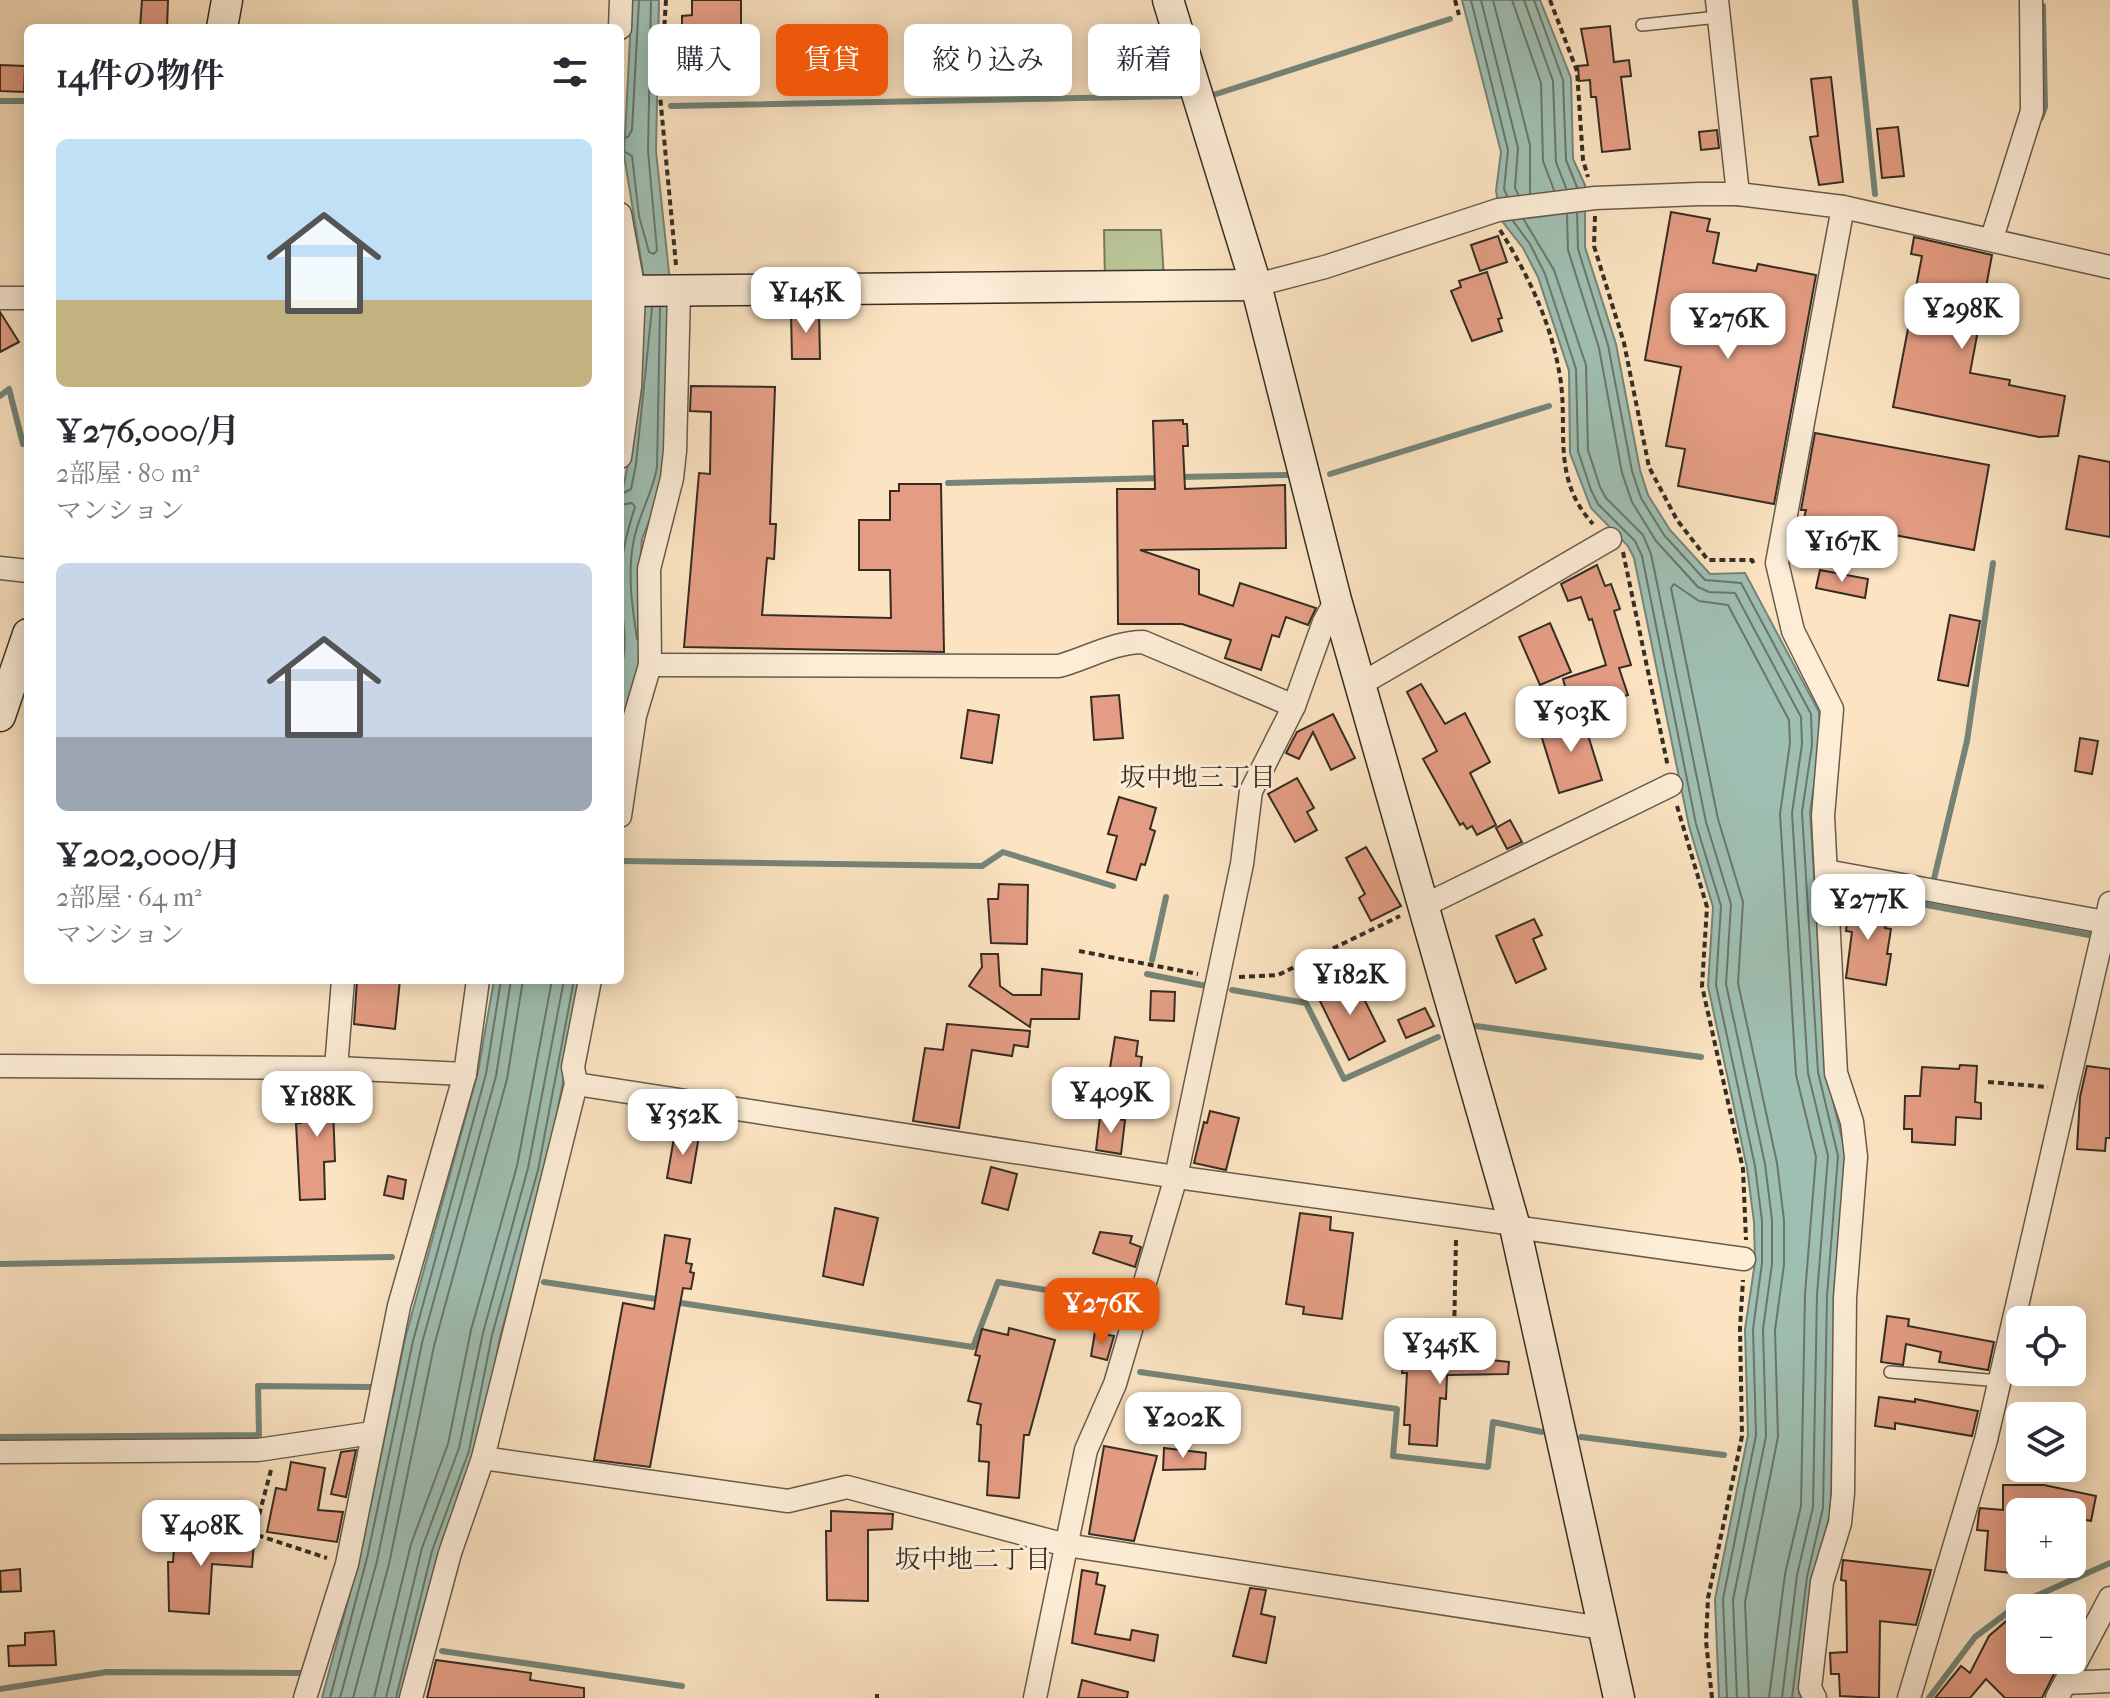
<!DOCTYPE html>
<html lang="ja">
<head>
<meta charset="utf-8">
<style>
	:root { --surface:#fff; --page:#f2f2f3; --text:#2b2b33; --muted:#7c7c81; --accent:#ea580c }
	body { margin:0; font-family:"IM FELL French Canon","Noto Serif JP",serif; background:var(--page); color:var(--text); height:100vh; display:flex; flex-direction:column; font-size:30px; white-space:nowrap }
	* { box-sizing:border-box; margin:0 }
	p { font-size:26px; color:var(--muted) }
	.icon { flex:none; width:44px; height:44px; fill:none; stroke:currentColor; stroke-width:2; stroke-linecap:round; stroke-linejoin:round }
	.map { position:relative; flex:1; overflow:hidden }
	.details { position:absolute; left:24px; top:24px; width:600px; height:960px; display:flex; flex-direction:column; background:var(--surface); border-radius:12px; box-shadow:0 4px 20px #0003 }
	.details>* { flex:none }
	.top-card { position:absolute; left:648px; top:24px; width:760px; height:72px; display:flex; gap:16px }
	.buttons { position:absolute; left:2006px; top:1306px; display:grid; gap:16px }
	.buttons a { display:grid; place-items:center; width:80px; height:80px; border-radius:12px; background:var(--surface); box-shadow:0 4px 20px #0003; font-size:40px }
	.price { position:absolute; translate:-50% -68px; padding:0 18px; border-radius:16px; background:#fff; color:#222; font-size:26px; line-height:52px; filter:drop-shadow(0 2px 4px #0008) }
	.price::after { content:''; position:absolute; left:50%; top:48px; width:24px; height:18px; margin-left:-12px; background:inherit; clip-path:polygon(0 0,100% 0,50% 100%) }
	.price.current { background:var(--accent); color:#fff }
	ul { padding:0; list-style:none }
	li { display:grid; align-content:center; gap:16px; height:424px; padding:0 32px }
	li span { display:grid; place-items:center; height:248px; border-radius:12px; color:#555 }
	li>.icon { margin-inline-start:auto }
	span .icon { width:144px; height:144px; fill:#fffc; stroke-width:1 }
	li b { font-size:34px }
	h2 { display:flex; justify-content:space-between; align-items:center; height:96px; padding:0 32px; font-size:34px }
	.tag { padding:0 28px; border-radius:12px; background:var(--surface); box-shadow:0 4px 20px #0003; font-size:28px; line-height:72px }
	.tag.current { background:var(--accent); color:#fff }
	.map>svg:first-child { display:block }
</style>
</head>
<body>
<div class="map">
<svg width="2110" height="1698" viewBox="0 0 2110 1698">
	<rect width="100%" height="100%" fill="#fce4c2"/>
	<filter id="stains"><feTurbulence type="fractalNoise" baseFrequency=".0025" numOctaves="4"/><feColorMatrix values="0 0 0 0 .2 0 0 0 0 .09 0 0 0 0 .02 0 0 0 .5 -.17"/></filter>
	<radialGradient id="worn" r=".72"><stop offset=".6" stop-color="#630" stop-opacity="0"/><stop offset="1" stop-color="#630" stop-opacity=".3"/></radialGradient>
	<polygon fill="#b9c597" stroke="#77795e" stroke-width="2" points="1104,230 1161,230 1164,279 1105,280"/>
	<g fill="#9fbfb2" stroke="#758579" stroke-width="2">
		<polygon points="632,0 659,0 656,151 670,282 665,467 661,491 642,539 638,590 645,642 620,757 620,504 628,463 646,290 624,155"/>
		<polygon points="1462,0 1540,0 1571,78 1573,159 1585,185 1585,247 1616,344 1640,470 1648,495 1670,530 1710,574 1745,573 1819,712 1820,745 1810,812 1826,1071 1846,1156 1835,1296 1831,1509 1815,1577 1799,1693 1802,1698 1719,1698 1715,1599 1748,1435 1745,1329 1755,1262 1754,1222 1747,1168 1708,986 1713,907 1689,826 1634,558 1628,546 1591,508 1570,453 1569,371 1538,277 1523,248 1502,221 1496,191 1501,152"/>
		<polygon points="494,980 582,980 546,1172 500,1337 484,1423 403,1698 322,1698 360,1556 405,1339 478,1072"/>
	</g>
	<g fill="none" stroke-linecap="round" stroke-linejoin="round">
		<g stroke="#6a766b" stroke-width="2">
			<polyline points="1471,0 1508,150 1504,189 1507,196"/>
			<polyline points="1481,0 1518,148 1515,188 1518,194"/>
			<polyline points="1493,0 1530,145 1530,193"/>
			<polyline points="1512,0 1541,83 1543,161 1554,190"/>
			<polyline points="1524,0 1553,81 1556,162 1566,188"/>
			<polyline points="1534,0 1563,80 1566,160 1577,187"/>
			<polyline points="620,139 628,137 632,130 639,0"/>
			<polyline points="620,149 632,156 639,216 649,252 654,254 657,250 648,151 651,0"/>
			<polyline points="1577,213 1578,249 1608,345 1632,471 1641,498 1664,535 1705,580 1741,583 1811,714 1812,745 1802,812 1818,1072 1838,1156 1827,1296 1823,1508 1807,1577 1792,1698"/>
			<polyline points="1567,215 1568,250 1599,348 1622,473 1632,502 1656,541 1698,587 1709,592 1735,593 1801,717 1802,744 1792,813 1808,1073 1828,1156 1817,1295 1813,1507 1797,1575 1782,1698"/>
			<polyline points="1524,220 1554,270 1586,365 1588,450 1600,487 1606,498 1643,535 1651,554 1706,822 1731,904 1726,984 1765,1164 1772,1220 1772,1264 1763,1329 1766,1436 1733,1600 1737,1698"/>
			<polyline points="1513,221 1530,244 1545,274 1576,369 1578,451 1591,490 1598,504 1635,541 1642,556 1696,824 1721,906 1716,985 1755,1166 1762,1221 1762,1263 1753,1329 1756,1435 1723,1599 1727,1698"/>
			<polyline points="620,495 631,489 636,464 652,308"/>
			<path d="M620,505L632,503L635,507C626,534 620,559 620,588C621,618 630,642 620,671"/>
			<path d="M637,639C632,606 627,572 634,539C639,514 653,492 657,467L660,308"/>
			<polyline points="330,1698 367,1558 413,1341 486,1074 501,980"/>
			<polyline points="340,1698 377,1561 422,1343 496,1076 511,980"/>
			<polyline points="353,1698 389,1564 434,1346 507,1079 523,980"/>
			<polyline points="374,1698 411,1544 448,1444 471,1330 517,1166 552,980"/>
			<polyline points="386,1698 422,1548 459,1448 483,1333 528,1168 564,980"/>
			<polyline points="396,1698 432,1551 469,1451 492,1335 538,1170 574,980"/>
			<polyline points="1749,1698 1745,1602 1778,1437 1775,1330 1784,1265 1784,1220 1777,1163 1738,983 1743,902 1718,819 1671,588 1674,584 1699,601 1728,605 1789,720 1790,743 1780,814 1796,1075 1816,1157 1805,1294 1801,1506 1785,1574 1769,1698"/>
		</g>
		<g stroke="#758579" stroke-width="6">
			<polyline points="1855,0 1875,194"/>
			<polyline points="1213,95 1450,19"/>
			<polyline points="0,101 28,101"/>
			<polyline points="671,106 1182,96"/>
			<polyline points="2041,118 2045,107 2043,6"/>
			<polyline points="0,396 9,389 23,444"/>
			<polyline points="1330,474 1549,406"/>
			<polyline points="1179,477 1289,475"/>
			<polyline points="948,483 1160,478"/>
			<polyline points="622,861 982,866 1003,852 1113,886"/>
			<polyline points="1933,883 1967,741 1993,563"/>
			<polyline points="1856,892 2089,935"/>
			<polyline points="1152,960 1166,897"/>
			<polyline points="1147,974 1206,986"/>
			<polyline points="1232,990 1306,1003 1344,1079 1438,1037"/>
			<polyline points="1476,1026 1701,1057"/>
			<polyline points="0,1264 392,1257"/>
			<polyline points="544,1282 663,1300"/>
			<polyline points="674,1302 973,1347 998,1282 1112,1301"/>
			<polyline points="1140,1372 1397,1409 1393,1456 1488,1467 1493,1422 1542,1432"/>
			<polyline points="0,1437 259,1435 258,1386 371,1387"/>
			<polyline points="1581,1437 1724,1455"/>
			<polyline points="442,1651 682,1686"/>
			<polyline points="0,1689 107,1672 301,1673"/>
			<polyline points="1929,1698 1975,1637 2020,1603 2110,1563"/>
		</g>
	</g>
	<g fill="#e49d84" stroke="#352d24" stroke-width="2">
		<polygon points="142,0 168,0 167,28 140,28"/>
		<polygon points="692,0 741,0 741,31 746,31 747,92 694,93 694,82 678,82 677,60 680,59 682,51 682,16 692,15"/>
		<polygon points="1610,26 1614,62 1629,60 1631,76 1621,77 1630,149 1602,152 1596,97 1591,97 1590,80 1579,81 1578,66 1588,65 1581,29"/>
		<polygon points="0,65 25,66 24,92 0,91"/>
		<polygon points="1831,77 1843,182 1819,185 1810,137 1818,136 1811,79"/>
		<polygon points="1898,127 1904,176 1882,178 1877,129"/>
		<polygon points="1717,130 1719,148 1701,150 1699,132"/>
		<polygon points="1671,212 1710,219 1707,231 1719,233 1713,263 1756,271 1758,264 1816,275 1774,504 1678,486 1685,449 1666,446 1681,367 1645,360"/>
		<polygon points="1498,236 1507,262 1480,271 1471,245"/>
		<polygon points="1914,237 1992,255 1970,373 2010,380 2009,385 2065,396 2058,436 2039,437 1893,407 1922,256 1911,254"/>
		<polygon points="1487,272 1502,318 1498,319 1502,331 1472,341 1451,291 1461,287 1459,281"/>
		<polygon points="819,310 820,359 792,359 791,311"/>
		<polygon points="0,312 19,342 0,352"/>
		<polygon points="691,386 775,387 770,524 776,524 774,559 767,558 762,615 891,618 890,570 859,570 859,520 890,520 890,491 899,491 899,484 941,484 944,652 684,647 699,473 710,474 711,412 690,411"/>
		<polygon points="1183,420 1183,424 1187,424 1188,446 1183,446 1185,489 1285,485 1286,548 1140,550 1199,570 1199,594 1233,606 1240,583 1316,608 1308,625 1286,617 1279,637 1272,635 1261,670 1225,658 1231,640 1182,624 1118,624 1117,489 1155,489 1153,421"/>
		<polygon points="1815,433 1989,465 1974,550 1804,518 1806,510 1801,510"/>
		<polygon points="2079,456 2110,462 2110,537 2066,529"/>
		<polygon points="1597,565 1605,586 1611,584 1620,609 1614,611 1631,665 1619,668 1628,695 1572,712 1563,679 1606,665 1592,619 1589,620 1581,597 1568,601 1561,584"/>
		<polygon points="1820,570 1868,579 1865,598 1816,588"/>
		<polygon points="1950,615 1980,621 1968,686 1938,680"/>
		<polygon points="1550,623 1571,672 1540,685 1519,637"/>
		<polygon points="1421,684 1445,724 1465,713 1490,762 1470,773 1496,825 1477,835 1472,826 1467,829 1463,823 1460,825 1423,759 1437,751 1407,692"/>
		<polygon points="1119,695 1123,738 1094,740 1091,697"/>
		<polygon points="968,710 999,715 992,763 961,758"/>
		<polygon points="1581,713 1602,780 1559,793 1541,735 1546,734 1544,729 1552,726 1551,722"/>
		<polygon points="1333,714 1355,758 1331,770 1313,732 1299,759 1286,753 1297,732"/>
		<polygon points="2080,738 2098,741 2092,774 2075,771"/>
		<polygon points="1297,778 1314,808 1307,812 1317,830 1295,842 1268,794"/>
		<polygon points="1119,797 1156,808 1150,829 1155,831 1145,865 1141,864 1136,880 1107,872 1117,836 1108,834"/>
		<polygon points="1510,820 1522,842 1507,849 1496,828"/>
		<polygon points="1366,847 1401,906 1371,921 1359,898 1365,894 1346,858"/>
		<polygon points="999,884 1028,885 1027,944 991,943 988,899 998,899"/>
		<polygon points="1850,899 1889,905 1885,928 1891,929 1887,954 1891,954 1886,985 1846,978 1852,932 1846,931"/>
		<polygon points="1534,919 1542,935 1533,939 1546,969 1516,983 1496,936"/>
		<polygon points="981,954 998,954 1000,986 1013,995 1041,995 1042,969 1082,974 1079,1019 1031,1019 1030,1027 969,986 982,967"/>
		<polygon points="1352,975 1385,1041 1349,1060 1316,993"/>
		<polygon points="357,980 400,980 395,1029 354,1024"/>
		<polygon points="1151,991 1175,992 1174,1021 1150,1020"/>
		<polygon points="1425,1008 1434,1026 1406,1038 1398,1020"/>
		<polygon points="947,1024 1030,1031 1028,1047 1014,1045 1012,1056 972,1050 959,1128 913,1121 925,1048 943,1050"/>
		<polygon points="1115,1037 1138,1041 1136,1056 1142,1057 1139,1079 1109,1074"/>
		<polygon points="1960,1065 1977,1066 1975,1102 1981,1103 1981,1119 1956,1117 1955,1145 1912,1142 1912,1129 1904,1129 1905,1096 1920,1096 1922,1067 1959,1069"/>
		<polygon points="2087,1066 2110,1069 2110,1138 2106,1138 2105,1151 2077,1149 2080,1097"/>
		<polygon points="343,1086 344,1108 333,1109 335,1161 324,1162 325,1199 300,1200 296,1123 301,1123 300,1106 308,1105 307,1088"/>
		<polygon points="1210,1111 1239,1118 1226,1170 1194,1163 1204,1122 1207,1123"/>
		<polygon points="1100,1117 1125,1120 1121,1154 1096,1150"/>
		<polygon points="675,1132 699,1136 691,1183 667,1178"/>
		<polygon points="991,1167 1017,1174 1008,1210 982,1203"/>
		<polygon points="388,1176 406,1180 403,1199 384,1195"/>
		<polygon points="835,1208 878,1218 863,1285 823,1276"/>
		<polygon points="1300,1213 1331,1217 1330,1230 1353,1233 1342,1319 1303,1314 1304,1307 1286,1304"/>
		<polygon points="1100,1232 1132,1236 1130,1243 1141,1247 1135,1267 1093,1253"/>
		<polygon points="665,1235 690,1239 686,1263 692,1264 690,1272 694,1273 691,1289 683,1288 650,1467 594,1460 623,1303 654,1309"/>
		<polygon points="1887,1316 1909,1319 1908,1326 1994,1342 1988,1370 1939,1362 1941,1352 1906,1344 1903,1365 1881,1362"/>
		<polygon points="1009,1328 1055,1340 1029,1435 1024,1435 1019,1498 987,1495 989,1462 979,1461 981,1425 977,1424 981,1404 968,1401 980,1356 975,1355 982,1329 1008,1335"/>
		<polygon points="1095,1332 1114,1336 1107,1360 1091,1356"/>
		<polygon points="1471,1336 1490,1336 1491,1360 1509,1362 1508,1374 1447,1375 1446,1399 1440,1398 1437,1446 1409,1444 1410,1425 1404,1425 1407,1373 1402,1373 1404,1354 1471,1359"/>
		<polygon points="1879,1397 1915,1402 1915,1399 1978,1411 1972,1436 1895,1423 1895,1429 1875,1426"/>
		<polygon points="1104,1446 1157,1456 1134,1541 1089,1534"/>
		<polygon points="1164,1448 1206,1453 1205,1469 1163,1470"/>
		<polygon points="356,1450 346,1497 331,1494 341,1452"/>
		<polygon points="291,1462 325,1468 318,1510 343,1512 337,1542 267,1532 276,1488 286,1490"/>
		<polygon points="2003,1485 2044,1485 2096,1496 2091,1521 2072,1517 2072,1512 2020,1512 2020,1574 1985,1570 1988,1531 1977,1530 1979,1513 1980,1508 2003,1510"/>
		<polygon points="831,1511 893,1514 892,1529 868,1530 868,1601 827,1600 826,1531 831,1531"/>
		<polygon points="175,1532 224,1535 223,1541 254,1543 252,1567 212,1564 209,1614 169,1611 168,1562 173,1562"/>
		<polygon points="1843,1560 1931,1570 1916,1625 1880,1621 1879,1698 1840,1696 1839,1674 1831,1674 1830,1653 1847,1652 1846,1581 1841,1580"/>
		<polygon points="20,1569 21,1591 1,1592 0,1571"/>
		<polygon points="1082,1570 1098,1573 1096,1584 1105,1586 1095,1634 1130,1640 1132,1630 1158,1635 1154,1661 1072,1643"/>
		<polygon points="1250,1588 1266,1590 1261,1614 1275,1617 1266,1663 1233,1656"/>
		<polygon points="2012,1616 2020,1625 2020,1660 2061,1660 2042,1698 2005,1698 1986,1679 1970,1698 1935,1698 1961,1666 1970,1673 1989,1636"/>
		<polygon points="54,1631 56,1665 9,1666 8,1646 25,1645 25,1633"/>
		<polygon points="436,1660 531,1673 530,1680 584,1688 584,1698 427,1698"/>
		<polygon points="1082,1680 1128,1692 1127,1698 1078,1698"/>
	</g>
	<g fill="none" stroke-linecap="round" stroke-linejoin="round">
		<defs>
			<g id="lane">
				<polyline points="1642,25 1718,17"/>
				<polyline points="1890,1372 2000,1381"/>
			</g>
			<g id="street">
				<polyline points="1717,0 1738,194"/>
				<polyline points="620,28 621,0"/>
				<polyline points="620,214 634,291 630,387 620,457"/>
				<polyline points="1992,238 2032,111 2031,0"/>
				<polyline points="1256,285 1325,267 1498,210 1595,198 1699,194 1738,194 1843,207 2110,267"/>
				<polyline points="0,298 28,298"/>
				<polyline points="0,568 28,571"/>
				<path d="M650,665L1059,666C1088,658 1114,642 1143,642L1294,706"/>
				<polyline points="1361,684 1610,539"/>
				<polyline points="620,816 635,716 650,665 649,569 672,478 675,451 679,291"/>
				<polyline points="1826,871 2110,923"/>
				<polyline points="1421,907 1671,785"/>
				<polyline points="0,1066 336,1068 465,1074"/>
				<polyline points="336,1068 343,980"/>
				<polyline points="576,1084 1176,1177 1514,1224"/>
				<polyline points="1515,1227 1744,1259"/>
				<polyline points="0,1452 258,1450 372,1433"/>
				<polyline points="483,1458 788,1501 847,1487 1066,1545 1602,1628"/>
				<polyline points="2065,1683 2110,1681"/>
				<polyline points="305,1698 347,1564 399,1306 465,1074 478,980"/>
				<polyline points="411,1698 450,1553 483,1458 576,1084 573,1067 590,980"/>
				<polyline points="1035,1698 1086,1450 1115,1384 1176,1177 1242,864 1251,791 1294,706 1324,622 1336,600"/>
				<polyline points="1815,1698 1810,1688 1822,1582 1840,1523 1843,1493 1845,1298 1856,1157 1852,1122 1836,1073 1823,816 1832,709 1793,631 1777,563 1843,207"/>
				<polyline points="1909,1698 1986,1440 2110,903"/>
				<polyline points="2057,1698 2110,1598"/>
			</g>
			<g id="secondary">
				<polyline points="1168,0 1256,285 1336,600 1515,1227 1619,1698"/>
				<polyline points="222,28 227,0"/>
				<polyline points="620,291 1256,285"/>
				<polyline points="0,716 28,634"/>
			</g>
		</defs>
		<use href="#lane" stroke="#675b4c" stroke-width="14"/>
		<use href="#street" stroke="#675b4c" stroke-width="25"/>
		<use href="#secondary" stroke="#352d24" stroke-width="33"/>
		<g stroke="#352d24" stroke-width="4" stroke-dasharray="6 4" stroke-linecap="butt">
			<polyline points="666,0 660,95 676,265"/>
			<polyline points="1455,0 1459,15"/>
			<polyline points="1550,0 1577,71 1583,160 1588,177"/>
			<polyline points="1595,216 1594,246 1624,343 1649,467 1677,520 1708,560 1752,560 1755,566"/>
			<path d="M1500,230C1527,273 1550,320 1559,371C1570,425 1549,476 1593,524"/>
			<polyline points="1623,552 1668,767"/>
			<polyline points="1677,806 1707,907 1702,986 1743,1169 1746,1240"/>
			<polyline points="1079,951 1198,974"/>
			<polyline points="1239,977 1278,975 1400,916"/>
			<polyline points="1988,1082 2048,1087"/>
			<polyline points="1454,1336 1456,1238"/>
			<polyline points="271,1470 254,1534 327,1558"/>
			<polyline points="877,1698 877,1694"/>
			<polyline points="1712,1698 1706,1641 1708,1598 1742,1436 1740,1328 1743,1280"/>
		</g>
		<use href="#lane" stroke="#fdedd7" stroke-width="11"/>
		<use href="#street" stroke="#fdedd7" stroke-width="22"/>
		<use href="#secondary" stroke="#fdedd7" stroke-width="30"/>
	</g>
	<g text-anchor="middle" stroke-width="6" stroke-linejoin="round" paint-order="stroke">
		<g font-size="26" fill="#352d24" stroke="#fdedd7">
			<text x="1198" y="786">坂中地三丁目</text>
			<text x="973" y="1568">坂中地二丁目</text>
		</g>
	</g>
	<rect width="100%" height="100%" filter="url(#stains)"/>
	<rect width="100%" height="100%" fill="url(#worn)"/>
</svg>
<div class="buttons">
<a><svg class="icon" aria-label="locate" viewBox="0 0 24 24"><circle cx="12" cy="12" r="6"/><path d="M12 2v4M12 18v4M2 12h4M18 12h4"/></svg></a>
<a><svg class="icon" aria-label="layers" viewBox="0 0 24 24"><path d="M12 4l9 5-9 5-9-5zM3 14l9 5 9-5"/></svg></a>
<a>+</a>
<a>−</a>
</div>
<b class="price" style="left:806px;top:335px">¥145K</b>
<b class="price" style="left:1962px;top:351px">¥298K</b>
<b class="price" style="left:1728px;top:361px">¥276K</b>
<b class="price" style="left:1842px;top:584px">¥167K</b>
<b class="price" style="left:1571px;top:754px">¥503K</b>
<b class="price" style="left:1868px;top:942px">¥277K</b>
<b class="price" style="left:1350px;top:1017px">¥182K</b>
<b class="price" style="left:1111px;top:1135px">¥409K</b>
<b class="price" style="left:317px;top:1139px">¥188K</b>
<b class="price" style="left:683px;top:1157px">¥352K</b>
<b class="price current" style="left:1102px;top:1346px">¥276K</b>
<b class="price" style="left:1440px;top:1386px">¥345K</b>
<b class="price" style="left:1183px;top:1460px">¥202K</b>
<b class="price" style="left:201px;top:1568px">¥408K</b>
<div class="top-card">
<a class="tag">購入</a>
<a class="tag current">賃貸</a>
<a class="tag">絞り込み</a>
<a class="tag">新着</a>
</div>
<section class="details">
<h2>14件の物件<svg class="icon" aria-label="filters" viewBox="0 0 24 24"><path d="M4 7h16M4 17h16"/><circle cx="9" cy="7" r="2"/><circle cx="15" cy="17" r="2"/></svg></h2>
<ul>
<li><span style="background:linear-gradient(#bfe0f5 65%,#c2b280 0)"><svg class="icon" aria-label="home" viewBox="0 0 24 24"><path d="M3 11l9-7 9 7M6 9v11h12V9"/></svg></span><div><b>¥276,000/月</b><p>2部屋 · 80 m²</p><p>マンション</p></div></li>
<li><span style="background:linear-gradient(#c9d6e8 70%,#9aa5b1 0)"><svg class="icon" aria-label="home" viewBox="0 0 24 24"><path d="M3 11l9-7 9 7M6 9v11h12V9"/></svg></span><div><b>¥202,000/月</b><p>2部屋 · 64 m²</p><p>マンション</p></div></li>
</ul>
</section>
</div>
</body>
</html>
